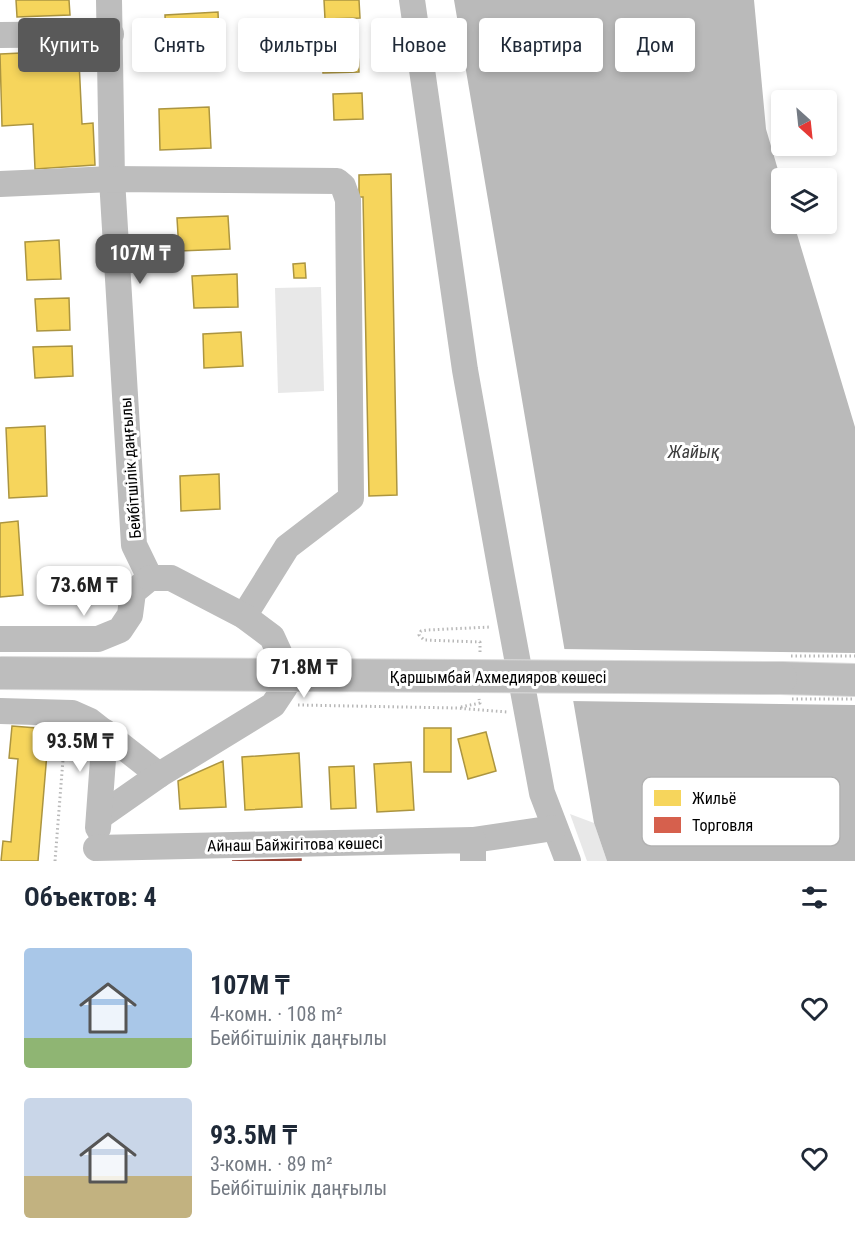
<!DOCTYPE html>
<html lang="ru">
<head>
<meta charset="utf-8">
<style>
	:root { --surface:#fff; --page:#f6f6f7; --text:#1f2937; --muted:#747a83; --accent:#595959 }
	body { margin:0; font-family:"Roboto Condensed",sans-serif; background:var(--page); color:var(--text); height:100vh; display:flex; flex-direction:column; font-size:22px; white-space:nowrap }
	* { box-sizing:border-box; margin:0 }
	p { font-size:20px; color:var(--muted) }
	.icon { flex:none; width:33px; height:33px; fill:none; stroke:currentColor; stroke-width:2; stroke-linecap:round; stroke-linejoin:round }
	.map { position:relative; height:861px; overflow:hidden }
	.details { display:flex; flex-direction:column; background:var(--surface); flex:1 }
	.details>* { flex:none }
	.top-card { position:absolute; left:18px; top:18px; width:819px; height:54px; display:flex; gap:12px }
	.needle { width:39px; rotate:153deg }
	.tools { position:absolute; left:771px; top:90px; display:grid; gap:12px }
	.tools a { display:grid; place-items:center; width:66px; height:66px; border-radius:6px; background:var(--surface); box-shadow:0 3px 9px #0003; font-size:30px }
	.price { position:absolute; translate:-50% -51px; padding:0 14px; border-radius:12px; background:#fff; color:#222; font-size:20px; line-height:39px; filter:drop-shadow(0 2px 3px #0008) }
	.price::after { content:''; position:absolute; left:50%; top:36px; width:18px; height:14px; margin-left:-9px; background:inherit; clip-path:polygon(0 0,100% 0,50% 100%) }
	.price.selected { background:var(--accent); color:#fff }
	ul { padding:0; list-style:none }
	li { display:flex; align-items:center; gap:18px; height:150px; padding:0 24px }
	li span { display:grid; place-items:center; flex:none; width:168px; height:120px; border-radius:6px; color:#555 }
	li>.icon { margin-inline-start:auto }
	span .icon { width:72px; height:72px; fill:#fffc; stroke-width:1 }
	li b { font-size:26px }
	h2 { display:flex; justify-content:space-between; align-items:center; height:72px; padding:0 24px; font-size:26px }
	.pill { padding:0 21px; border-radius:6px; background:var(--surface); box-shadow:0 3px 9px #0003; font-size:21px; line-height:54px }
	.pill.selected { background:var(--accent); color:#fff }
	.map>svg:first-child { display:block }
</style>
</head>
<body>
<div class="map">
<svg width="855" height="861" viewBox="0 0 855 861">
	<rect width="100%" height="100%" fill="#fff"/>
	<g fill="#e8e8e8">
		<polygon points="321,287 324,391 278,393 275,288"/>
		<polygon points="570,814 594,823 607,861 587,861"/>
	</g>
	<polygon fill="#bababa" points="454,0 754,0 766,129 781,180 782,224 794,224 855,427 855,861 607,861 594,823"/>
	<polygon fill="#fff" points="561,649 855,653 855,705 570,701"/>
	<g fill="#f6d55c" stroke="#ac9540" stroke-width="1.5">
		<polygon points="16,0 69,0 70,15 17,17"/>
		<polygon points="324,0 359,0 360,18 325,19"/>
		<polygon points="218,12 219,38 166,40 165,15"/>
		<polygon points="357,33 359,72 323,73 322,35"/>
		<polygon points="78,40 82,124 93,123 95,165 35,169 33,124 2,126 0,54 43,52 42,42"/>
		<polygon points="362,93 363,119 334,120 333,94"/>
		<polygon points="209,107 211,148 160,150 159,109"/>
		<polygon points="391,174 397,495 369,496 363,197 359,197 359,175"/>
		<polygon points="228,216 230,249 179,251 177,218"/>
		<polygon points="59,240 61,279 27,280 25,242"/>
		<polygon points="305,263 306,278 294,278 293,264"/>
		<polygon points="237,274 238,307 194,308 192,276"/>
		<polygon points="69,298 70,330 37,331 35,299"/>
		<polygon points="241,332 243,366 204,368 203,334"/>
		<polygon points="72,346 73,376 35,378 33,347"/>
		<polygon points="45,426 47,496 9,498 6,428"/>
		<polygon points="219,474 220,509 181,511 180,476"/>
		<polygon points="18,521 23,595 0,597 0,523"/>
		<polygon points="12,726 49,729 38,861 1,861 3,841 11,842 18,759 9,758"/>
		<rect x="424" y="728" width="27" height="44"/>
		<polygon points="486,732 496,771 468,779 458,739"/>
		<polygon points="299,753 302,807 245,810 242,757"/>
		<polygon points="223,761 226,807 180,809 178,781"/>
		<polygon points="411,762 414,810 377,812 374,764"/>
		<polygon points="354,766 356,808 331,809 329,767"/>
	</g>
	<polygon fill="#d6604d" stroke="#964336" stroke-width="1.5" points="301,859 301,861 232,861"/>
	<g fill="none" stroke-linecap="round" stroke-linejoin="round">
		<defs>
			<polyline id="major" points="781,678 855,680"/>
		</defs>
		<use href="#major" stroke="#dbdbdb" stroke-width="34"/>
		<g stroke="#b8b8b8" stroke-width="3" stroke-dasharray="1.5 3" stroke-linecap="butt">
			<polyline points="480,652 480,642 424,640 419,635 421,631 427,630 491,627"/>
			<polyline points="298,705 456,708 507,712"/>
			<polyline points="461,707 480,703 479,699"/>
			<polyline points="55,861 65,734"/>
		</g>
		<g stroke="#bdbdbd" stroke-width="26">
			<polyline points="109,0 112,179 134,545 150,578"/>
			<polyline points="412,0 465,370 502,577 542,793 568,861"/>
			<polyline points="0,35 111,34"/>
			<polyline points="0,184 112,179 337,181 343,186 348,200 351,498 287,547 244,616"/>
			<polyline points="0,639 98,639 120,630 130,615 133,592 150,578"/>
			<polyline points="0,711 72,713 90,721 159,775"/>
			<polyline points="99,817 159,775 273,705 285,687 283,661 272,637 244,616 171,578 150,578"/>
			<polyline points="98,828 105,732"/>
			<polyline points="473,840 554,828"/>
			<polyline points="96,848 473,840 473,861"/>
		</g>
		<use href="#major" stroke="#bdbdbd" stroke-width="32"/>
		<defs>
			<polyline id="major-bridge" points="0,673 781,678"/>
		</defs>
		<use href="#major-bridge" stroke="#dbdbdb" stroke-width="34" stroke-linecap="butt"/>
		<g stroke="#b8b8b8" stroke-width="3" stroke-dasharray="1.5 3" stroke-linecap="butt">
			<polyline points="791,656 855,656"/>
			<polyline points="792,699 855,699"/>
		</g>
		<use href="#major-bridge" stroke="#bdbdbd" stroke-width="32"/>
	</g>
	<g text-anchor="middle" stroke-width="6" stroke-linejoin="round" paint-order="stroke">
		<g font-size="16" fill="#000" stroke="#fff">
			<text transform="translate(130 468) rotate(-94)" y="6">Бейбітшілік даңғылы</text>
			<text x="498" y="683">Қаршымбай Ахмедияров көшесі</text>
			<text transform="translate(295 844) rotate(-1)" y="6">Айнаш Байжігітова көшесі</text>
		</g>
		<g font-size="18" font-style="italic" fill="#3e3e3e" stroke="#fff">
			<text x="694" y="458">Жайық</text>
		</g>
	</g>
	<rect x="642" y="777" width="198" height="69" rx="9" fill="#fff" stroke="#b2b2b2" stroke-width="1.5"/>
	<rect x="654" y="790" width="27" height="16" fill="#f6d55c"/>
	<rect x="654" y="817" width="27" height="16" fill="#d6604d"/>
	<g font-size="16" fill="#000">
		<text x="692" y="804">Жильё</text>
		<text x="692" y="831">Торговля</text>
	</g>
</svg>
<div class="tools">
<a><svg class="needle" viewBox="-14 -14 28 28"><path d="M0-13l5 13h-10z" fill="#e53935"/><path d="M0 13l5-13h-10z" fill="#747a83"/></svg></a>
<a><svg class="icon" aria-label="layers" viewBox="0 0 24 24"><path d="M12 4l9 5-9 5-9-5zM3 14l9 5 9-5"/></svg></a>
</div>
<b class="price selected" style="left:140px;top:285px">107M ₸</b>
<b class="price" style="left:84px;top:617px">73.6M ₸</b>
<b class="price" style="left:304px;top:699px">71.8M ₸</b>
<b class="price" style="left:80px;top:773px">93.5M ₸</b>
<div class="top-card">
<a class="pill selected">Купить</a>
<a class="pill">Снять</a>
<a class="pill">Фильтры</a>
<a class="pill">Новое</a>
<a class="pill">Квартира</a>
<a class="pill">Дом</a>
</div>
</div>
<section class="details">
<h2>Объектов: 4<svg class="icon" aria-label="filters" viewBox="0 0 24 24"><path d="M4 7h16M4 17h16"/><circle cx="9" cy="7" r="2"/><circle cx="15" cy="17" r="2"/></svg></h2>
<ul>
<li><span style="background:linear-gradient(#a9c7e8 75%,#8fb573 0)"><svg class="icon" aria-label="home" viewBox="0 0 24 24"><path d="M3 11l9-7 9 7M6 9v11h12V9"/></svg></span><div><b>107M ₸</b><p>4-комн. · 108 m²</p><p>Бейбітшілік даңғылы</p></div><svg class="icon" aria-label="heart" viewBox="0 0 24 24"><path d="M12 20l-8-8c-3-5 5-10 8-4 3-6 11-1 8 4z"/></svg></li>
<li><span style="background:linear-gradient(#c9d6e8 65%,#c2b280 0)"><svg class="icon" aria-label="home" viewBox="0 0 24 24"><path d="M3 11l9-7 9 7M6 9v11h12V9"/></svg></span><div><b>93.5M ₸</b><p>3-комн. · 89 m²</p><p>Бейбітшілік даңғылы</p></div><svg class="icon" aria-label="heart" viewBox="0 0 24 24"><path d="M12 20l-8-8c-3-5 5-10 8-4 3-6 11-1 8 4z"/></svg></li>
</ul>
</section>
</body>
</html>
